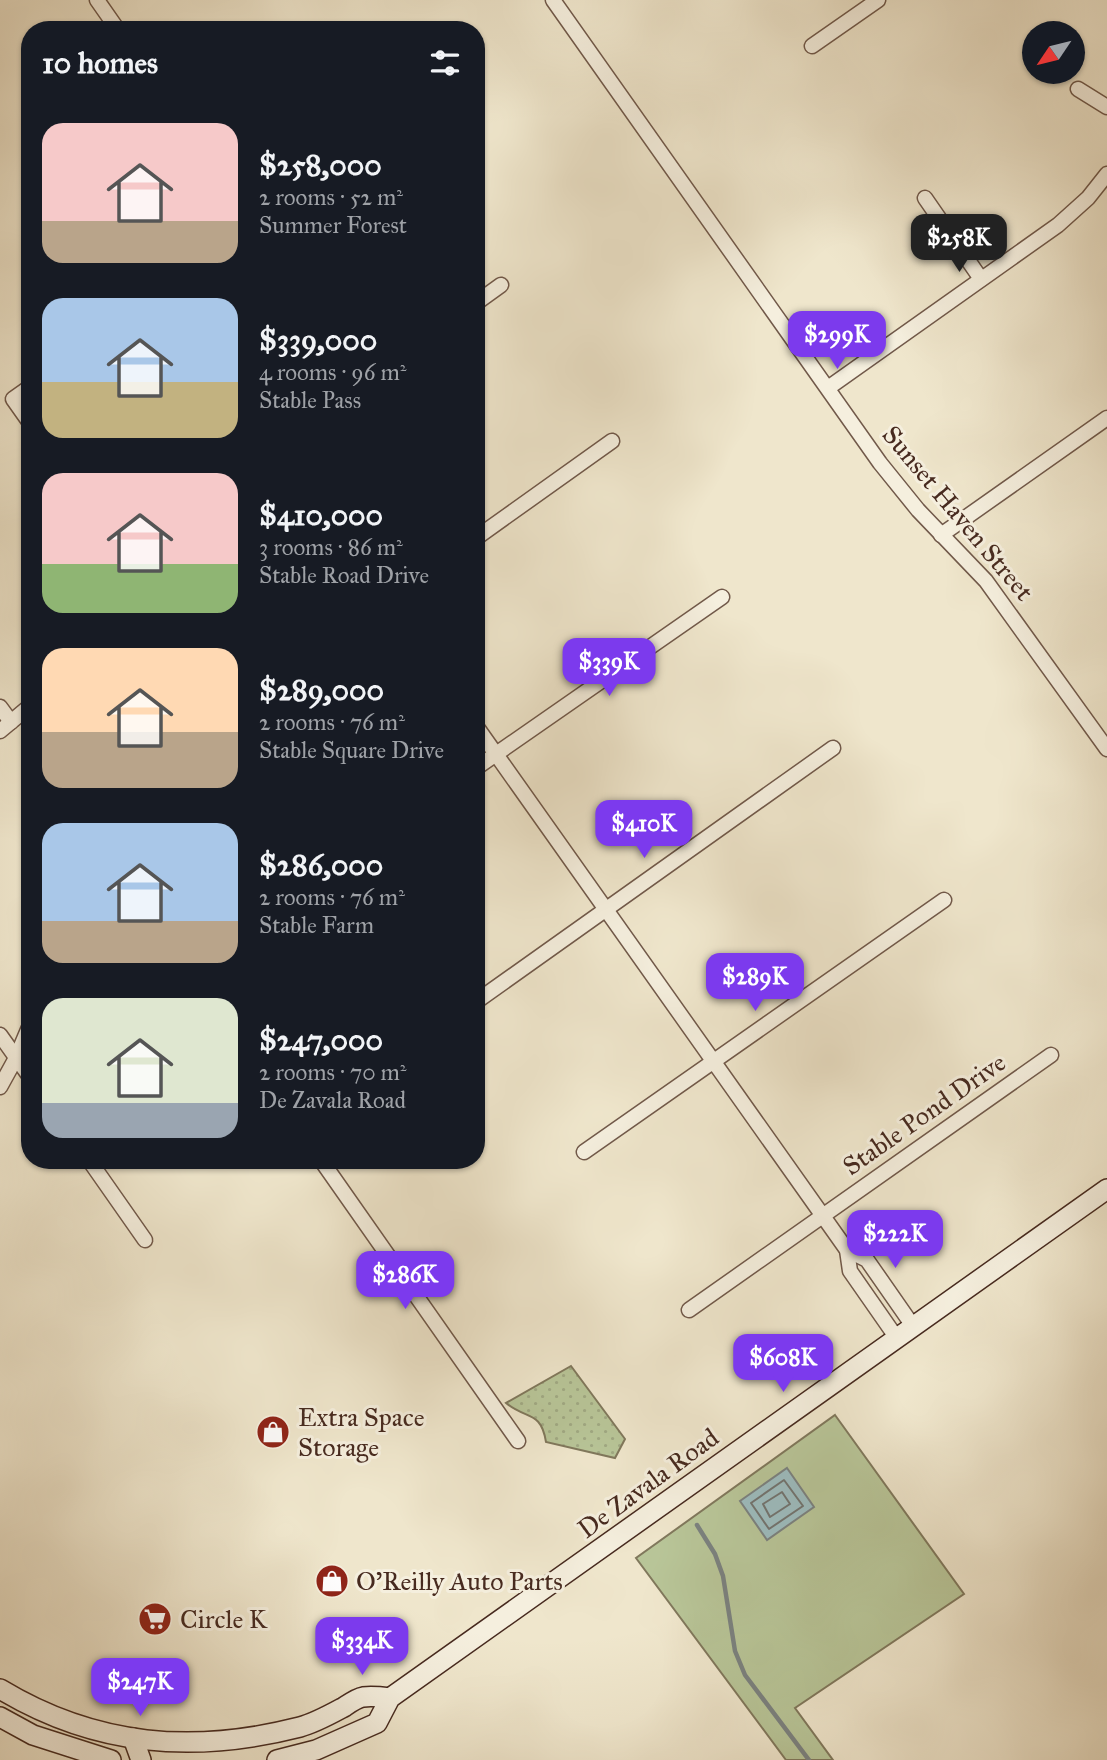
<!DOCTYPE html>
<html lang="en">
<head>
<meta charset="utf-8">
<style>
	:root { --surface:#171b24; --page:#242831; --text:#f1f3f6; --muted:#9ea1a6; --accent:#7c3aed }
	body { margin:0; font-family:"IM FELL Great Primer",serif; background:var(--page); color:var(--text); height:100vh; display:flex; flex-direction:column; font-size:26px; white-space:nowrap }
	* { box-sizing:border-box; margin:0 }
	p { font-size:23px; color:var(--muted) }
	.icon { flex:none; width:38px; height:38px; fill:none; stroke:currentColor; stroke-width:2; stroke-linecap:round; stroke-linejoin:round }
	.map { position:relative; flex:1; overflow:hidden }
	.drawer { position:absolute; left:21px; top:21px; width:464px; height:1148px; display:flex; flex-direction:column; background:var(--surface); border-radius:28px; box-shadow:0 2px 5px #0004 }
	.drawer>* { flex:none }
	.needle { width:46px; rotate:235deg }
	.controls { position:absolute; left:1022px; top:21px; display:grid; gap:14px }
	.controls a { display:grid; place-items:center; width:63px; height:63px; border-radius:50%; background:var(--surface); box-shadow:0 2px 5px #0004; font-size:35px }
	.price { position:absolute; translate:-50% -60px; padding:0 16px; border-radius:14px; background:var(--accent); color:#fff; font-size:23px; line-height:46px; filter:drop-shadow(0 2px 4px #0008) }
	.price::after { content:''; position:absolute; left:50%; top:42px; width:21px; height:16px; margin-left:-10px; background:inherit; clip-path:polygon(0 0,100% 0,50% 100%) }
	.price.current { background:#222; color:#fff }
	ul { padding:0; list-style:none }
	li { display:flex; align-items:center; gap:21px; height:175px; padding:0 21px }
	li span { display:grid; place-items:center; flex:none; width:196px; height:140px; border-radius:21px; color:#555 }
	li>.icon { margin-inline-start:auto }
	span .icon { width:84px; height:84px; fill:#fffc; stroke-width:1 }
	li b { font-size:30px }
	h2 { display:flex; justify-content:space-between; align-items:center; height:84px; padding:0 21px; font-size:30px }
	.map>svg:first-child { display:block }
</style>
</head>
<body>
<div class="map">
<svg width="1107" height="1760" viewBox="0 0 1107 1760">
	<defs>
		<pattern id="park-dots" width="8" height="8" patternUnits="userSpaceOnUse" patternTransform="scale(1.75)"><rect width="8" height="8" fill="#b8c598"/><path d="M2 2h.1M6 6h.1" fill="none" stroke="#a0a983" stroke-width="1.8" stroke-linecap="round"/></pattern>
	</defs>
	<rect width="100%" height="100%" fill="#efe6cc"/>
	<filter id="stains"><feTurbulence type="fractalNoise" baseFrequency=".00286" numOctaves="4"/><feColorMatrix values="0 0 0 0 .2 0 0 0 0 .09 0 0 0 0 .02 0 0 0 .5 -.17"/></filter>
	<radialGradient id="worn" r=".72"><stop offset=".6" stop-color="#630" stop-opacity="0"/><stop offset="1" stop-color="#630" stop-opacity=".3"/></radialGradient>
	<polygon fill="#b8c598" stroke="#80785c" stroke-width="2" points="835,1415 964,1594 795,1708 833,1760 786,1760 636,1558"/>
	<path fill="url(#park-dots)" stroke="#80785c" stroke-width="2" d="M571,1366L625,1439L615,1458L546,1442C541,1410 526,1420 506,1403Z"/>
	<polygon fill="#9dbdc0" stroke="#7b8280" stroke-width="2" points="787,1468 814,1507 767,1540 740,1501"/>
	<g fill="none" stroke-linecap="round" stroke-linejoin="round">
		<g stroke="#727470" stroke-width="2">
			<polygon points="784,1480 803,1506 769,1529 751,1503"/>
			<polygon points="782,1492 790,1504 770,1517 763,1504"/>
		</g>
		<polyline stroke="#7b8280" stroke-width="4.5" points="697,1525 715,1554 723,1576 735,1651 745,1675 809,1760"/>
		<defs>
			<g id="street">
				<polyline points="97,0 118,30"/>
				<polyline points="553,0 880,463 918,510 986,581 1107,749"/>
				<polyline points="812,46 878,0"/>
				<polyline points="1078,89 1107,107"/>
				<polyline points="925,198 981,279"/>
				<polyline points="476,303 501,285"/>
				<polyline points="30,387 13,399 30,423"/>
				<polyline points="828,388 1058,225 1088,198 1107,174"/>
				<polyline points="941,535 1107,418"/>
				<polyline points="476,538 612,441"/>
				<polyline points="0,707 11,722"/>
				<polyline points="476,726 847,1250 850,1271 896,1337"/>
				<polyline points="0,731 30,706"/>
				<polyline points="476,768 722,597"/>
				<polyline points="477,1001 833,748"/>
				<polyline points="0,1035 30,1077"/>
				<polyline points="0,1087 16,1058 30,1025"/>
				<polyline points="584,1152 944,900"/>
				<polyline points="89,1160 145,1240"/>
				<polyline points="321,1160 518,1441"/>
				<polyline points="847,1250 867,1260 913,1326"/>
				<polyline points="689,1310 1051,1055"/>
			</g>
			<g id="secondary">
				<path d="M0,1689C96,1747 194,1754 300,1727C315,1723 331,1714 344,1707C350,1703 357,1698 363,1697C372,1696 382,1697 390,1698"/>
				<polyline points="0,1717 33,1735 111,1760"/>
				<polyline points="133,1738 141,1760"/>
				<polyline points="277,1760 316,1750 377,1723 390,1698 1107,1189"/>
			</g>
		</defs>
		<use href="#street" stroke="#71594a" stroke-width="17"/>
		<use href="#secondary" stroke="#472a1f" stroke-width="22"/>
		<use href="#street" stroke="#f5efde" stroke-width="14"/>
		<use href="#secondary" stroke="#f5efde" stroke-width="19"/>
	</g>
	<defs>
		<symbol id="shop-disc" viewBox="-11 -11 22 22"><circle r="9.5" fill="#8f2418" stroke="#f5efde"/><path d="M-5-2.5h2.3a2.7 3.5 0 0 1 5.4 0H5L5.5 6h-11ZM-1.5-2.5h3a1.5 2.3 0 0 0-3 0Z" fill="#fff"/></symbol>
		<symbol id="supermarket-disc" viewBox="-11 -11 22 22"><circle r="9.5" fill="#8f2418" stroke="#f5efde"/><path d="M-6-5.5h2.5l.6 2H6L4.5 2H-2.5L-4.4-4H-6ZM-1.5 3.2a1.3 1.3 0 1 0 .1 0ZM3 3.2a1.3 1.3 0 1 0 .1 0Z" fill="#fff"/></symbol>
	</defs>
	<g fill-rule="evenodd">
		<use href="#shop-disc" x="254" y="1413" width="38" height="38"/>
		<use href="#shop-disc" x="313" y="1562" width="38" height="38"/>
		<use href="#supermarket-disc" x="136" y="1600" width="38" height="38"/>
	</g>
	<g text-anchor="middle" stroke-width="6" stroke-linejoin="round" paint-order="stroke">
		<g font-size="26" fill="#472a1f" stroke="#f5efde">
			<text transform="translate(958 513) rotate(50)" y="9">Sunset Haven Street</text>
			<text transform="translate(924 1114) rotate(-35)" y="9">Stable Pond Drive</text>
			<text transform="translate(648 1483) rotate(-36)" y="9">De Zavala Road</text>
		</g>
		<g font-size="26" fill="#472a1f" stroke="#f5efde" text-anchor="start">
			<text x="298" y="1426">Extra Space<tspan x="298" dy="30">Storage</tspan></text>
			<text x="356" y="1590">O'Reilly Auto Parts</text>
			<text x="180" y="1628">Circle K</text>
		</g>
	</g>
	<rect width="100%" height="100%" filter="url(#stains)"/>
	<rect width="100%" height="100%" fill="url(#worn)"/>
</svg>
<div class="controls">
<a><svg class="needle" viewBox="-14 -14 28 28"><path d="M0-13l5 13h-10z" fill="#e53935"/><path d="M0 13l5-13h-10z" fill="#9ea1a6"/></svg></a>
</div>
<b class="price current" style="left:959px;top:274px">$258K</b>
<b class="price" style="left:837px;top:371px">$299K</b>
<b class="price" style="left:609px;top:698px">$339K</b>
<b class="price" style="left:644px;top:860px">$410K</b>
<b class="price" style="left:755px;top:1013px">$289K</b>
<b class="price" style="left:895px;top:1270px">$222K</b>
<b class="price" style="left:405px;top:1311px">$286K</b>
<b class="price" style="left:783px;top:1394px">$608K</b>
<b class="price" style="left:362px;top:1677px">$334K</b>
<b class="price" style="left:140px;top:1718px">$247K</b>
<section class="drawer">
<h2>10 homes<svg class="icon" aria-label="filters" viewBox="0 0 24 24"><path d="M4 7h16M4 17h16"/><circle cx="9" cy="7" r="2"/><circle cx="15" cy="17" r="2"/></svg></h2>
<ul>
<li><span style="background:linear-gradient(#f6c9c9 70%,#b9a48a 0)"><svg class="icon" aria-label="home" viewBox="0 0 24 24"><path d="M3 11l9-7 9 7M6 9v11h12V9"/></svg></span><div><b>$258,000</b><p>2 rooms · 52 m²</p><p>Summer Forest</p></div></li>
<li><span style="background:linear-gradient(#a9c7e8 60%,#c2b280 0)"><svg class="icon" aria-label="home" viewBox="0 0 24 24"><path d="M3 11l9-7 9 7M6 9v11h12V9"/></svg></span><div><b>$339,000</b><p>4 rooms · 96 m²</p><p>Stable Pass</p></div></li>
<li><span style="background:linear-gradient(#f6c9c9 65%,#8fb573 0)"><svg class="icon" aria-label="home" viewBox="0 0 24 24"><path d="M3 11l9-7 9 7M6 9v11h12V9"/></svg></span><div><b>$410,000</b><p>3 rooms · 86 m²</p><p>Stable Road Drive</p></div></li>
<li><span style="background:linear-gradient(#ffd9b3 60%,#b9a48a 0)"><svg class="icon" aria-label="home" viewBox="0 0 24 24"><path d="M3 11l9-7 9 7M6 9v11h12V9"/></svg></span><div><b>$289,000</b><p>2 rooms · 76 m²</p><p>Stable Square Drive</p></div></li>
<li><span style="background:linear-gradient(#a9c7e8 70%,#b9a48a 0)"><svg class="icon" aria-label="home" viewBox="0 0 24 24"><path d="M3 11l9-7 9 7M6 9v11h12V9"/></svg></span><div><b>$286,000</b><p>2 rooms · 76 m²</p><p>Stable Farm</p></div></li>
<li><span style="background:linear-gradient(#dfe7d0 75%,#9aa5b1 0)"><svg class="icon" aria-label="home" viewBox="0 0 24 24"><path d="M3 11l9-7 9 7M6 9v11h12V9"/></svg></span><div><b>$247,000</b><p>2 rooms · 70 m²</p><p>De Zavala Road</p></div></li>
</ul>
</section>
</div>
</body>
</html>
